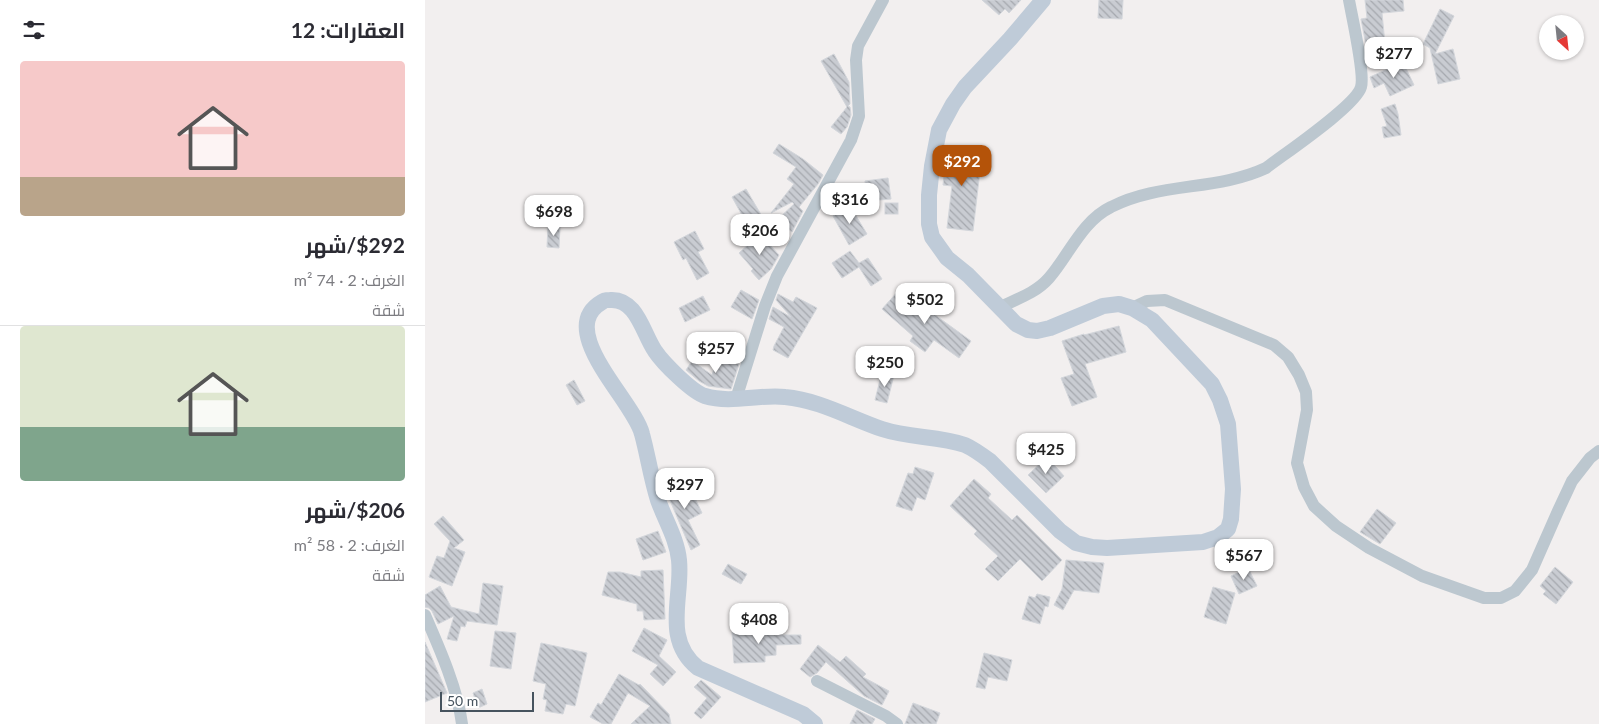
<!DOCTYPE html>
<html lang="ar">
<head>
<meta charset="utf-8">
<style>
	:root { --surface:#fff; --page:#f2f2f3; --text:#2b2b33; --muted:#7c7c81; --line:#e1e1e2; --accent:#b45309 }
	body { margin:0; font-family:Lato,Cairo,sans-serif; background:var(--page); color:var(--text); direction:rtl; height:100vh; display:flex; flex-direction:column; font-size:19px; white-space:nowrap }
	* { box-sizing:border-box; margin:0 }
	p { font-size:16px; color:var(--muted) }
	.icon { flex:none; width:28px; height:28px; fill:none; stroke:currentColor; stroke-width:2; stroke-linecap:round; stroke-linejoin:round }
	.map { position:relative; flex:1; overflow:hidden; direction:ltr }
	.drawer { display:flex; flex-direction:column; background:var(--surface); width:425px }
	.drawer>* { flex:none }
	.needle { width:32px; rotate:153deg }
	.controls { position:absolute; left:1114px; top:15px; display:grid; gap:10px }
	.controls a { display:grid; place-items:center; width:45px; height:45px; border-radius:50%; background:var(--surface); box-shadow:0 1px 4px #0004; font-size:25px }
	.scale { position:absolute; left:15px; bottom:12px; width:94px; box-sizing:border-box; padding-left:5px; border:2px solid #46535e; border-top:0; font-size:14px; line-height:18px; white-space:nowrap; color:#46535e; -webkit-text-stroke:4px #fff; paint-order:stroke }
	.price { position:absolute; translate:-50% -42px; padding:0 11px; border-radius:10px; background:#fff; color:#222; font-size:16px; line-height:32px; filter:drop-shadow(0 1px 2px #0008) }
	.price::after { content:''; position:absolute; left:50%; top:30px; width:15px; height:11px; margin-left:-8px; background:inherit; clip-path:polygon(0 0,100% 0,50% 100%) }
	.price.on { background:var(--accent); color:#fff }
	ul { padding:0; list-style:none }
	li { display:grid; align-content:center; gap:10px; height:265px; padding:0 20px }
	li+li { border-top:1px solid var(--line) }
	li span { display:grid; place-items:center; height:155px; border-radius:5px; color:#555 }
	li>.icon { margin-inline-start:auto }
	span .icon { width:90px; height:90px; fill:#fffc; stroke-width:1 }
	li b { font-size:21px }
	h2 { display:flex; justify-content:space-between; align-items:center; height:60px; padding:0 20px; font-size:21px }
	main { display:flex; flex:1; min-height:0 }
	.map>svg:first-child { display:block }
</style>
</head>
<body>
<main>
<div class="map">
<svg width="1174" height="724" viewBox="0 0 1174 724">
	<defs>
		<pattern id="building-back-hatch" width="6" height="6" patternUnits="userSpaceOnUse" patternTransform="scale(1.25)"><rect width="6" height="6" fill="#c9ccd2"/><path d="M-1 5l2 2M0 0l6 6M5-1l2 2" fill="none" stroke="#a5a8ae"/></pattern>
	</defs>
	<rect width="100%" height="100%" fill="#f2efef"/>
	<g fill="url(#building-back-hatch)" stroke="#d3d6db">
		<polygon points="557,0 596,0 584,13 580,9 574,15"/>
		<polygon points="674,0 698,0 697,19 673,18"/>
		<polygon points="940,0 978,0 979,11 957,13 960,44 941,45 936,19 942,18"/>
		<polygon points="1015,9 1029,16 1010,54 1028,49 1035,79 1013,84 1005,48 998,44"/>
		<polygon points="409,54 424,82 425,104 423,106 425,107 426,115 422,127 416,134 406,127 422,107 396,61"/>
		<polygon points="978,62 989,85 965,96 959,83 949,88 945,77"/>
		<polygon points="970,104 973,114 976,135 959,138 957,127 962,126 956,109"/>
		<polygon points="354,144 378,159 398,175 393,184 374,207 378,211 367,232 352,220 369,204 367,202 346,213 369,184 362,179 371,167 348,153"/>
		<polygon points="522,149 557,153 548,231 522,228 527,186 518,185"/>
		<polygon points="463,178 466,199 442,201 440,181"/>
		<polygon points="321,189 338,218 317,229 313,220 318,217 307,197"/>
		<rect x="460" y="203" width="13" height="11"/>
		<polygon points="425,206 442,234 424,245 408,216"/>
		<polygon points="123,226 135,226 134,248 122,247"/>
		<polygon points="270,231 279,249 273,252 284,273 272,280 261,258 258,260 249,242"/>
		<polygon points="335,234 354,255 346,269 334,280 326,271 328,269 314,253"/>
		<polygon points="425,251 434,263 443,258 457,279 446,286 434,267 417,278 407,263"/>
		<polygon points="475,289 504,314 506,312 546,341 534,358 509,340 500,352 485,341 488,336 457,309"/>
		<polygon points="316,290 334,300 327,319 306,307"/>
		<polygon points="353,294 368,302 371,297 392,308 363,358 348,350 349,346 359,327 344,319 348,307 366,317 351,300"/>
		<polygon points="278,296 285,310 260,322 254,308"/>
		<polygon points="694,326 701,352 660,364 672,397 647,406 636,378 649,374 637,341 659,334 659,335"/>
		<polygon points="293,356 314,364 306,389 283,386 274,381 261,370 267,361 287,375"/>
		<polygon points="457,372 469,375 462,403 450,400"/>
		<polygon points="149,380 160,401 152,405 141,385"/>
		<polygon points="622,457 639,476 621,493 603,475"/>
		<polygon points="490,467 509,473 500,500 492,497 487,511 471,506 483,473 488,474"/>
		<polygon points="549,479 566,494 563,498 587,520 592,515 637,560 617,581 595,559 573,581 560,569 573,556 549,534 552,531 525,506"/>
		<polygon points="262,481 277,513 263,520 275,545 266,550 241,491"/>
		<polygon points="952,509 971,523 955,544 935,532"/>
		<polygon points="18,516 39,540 29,548 40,552 27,586 4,577 12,556 19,558 25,541 9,524"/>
		<polygon points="233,531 241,552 218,560 211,539"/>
		<polygon points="641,560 679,563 674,593 649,590 638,610 629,605 637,589"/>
		<polygon points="303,564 322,574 316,584 297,574"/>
		<polygon points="1130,567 1148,582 1131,604 1118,594 1121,591 1115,586"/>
		<polygon points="823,568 832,586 814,594 806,576"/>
		<polygon points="238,570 240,619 219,620 218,611 212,611 212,604 177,595 183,572 195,572 216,577 216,571"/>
		<polygon points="58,583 78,586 72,625 42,621 40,627 36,626 32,641 22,639 29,616 13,624 7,611 4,608 0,607 0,595 15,586 26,607 54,614"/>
		<polygon points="788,587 810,593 801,624 779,617"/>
		<polygon points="612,594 625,597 623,607 620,606 615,624 597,619 604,596 610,598"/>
		<polygon points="219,628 242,640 234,656 251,672 238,686 225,674 233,665 207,651"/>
		<polygon points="70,631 91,633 86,669 65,666"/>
		<polygon points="350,631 350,635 376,635 376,644 351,645 351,655 340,656 340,662 309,663 307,632"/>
		<polygon points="0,642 22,693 0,702"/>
		<polygon points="116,643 162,653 150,706 141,704 138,714 120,711 122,700 118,699 121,684 108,681"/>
		<polygon points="393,645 415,662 421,656 441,674 438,677 464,691 457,705 439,696 401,662 392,673 385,677 375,669"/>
		<polygon points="559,653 587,660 582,681 563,677 560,689 551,687"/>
		<polygon points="194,674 214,685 215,684 244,714 246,724 206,724 225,706 203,693 186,724 178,724 165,717 173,703 176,705"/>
		<polygon points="276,680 296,697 276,719 269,713 282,698 269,687"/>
		<polygon points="57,689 62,704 53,708 48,693"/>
		<polygon points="488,703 515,713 511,724 480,724"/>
		<polygon points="432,710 450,719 447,724 425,724"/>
	</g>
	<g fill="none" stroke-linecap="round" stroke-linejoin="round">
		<g stroke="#bcc7cf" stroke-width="12">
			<path d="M575,307C592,299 611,293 624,278C644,255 657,221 686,207C734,182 792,191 841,168C859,154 931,106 936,87C940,74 927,17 924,0"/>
			<polyline points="707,308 722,301 740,300 849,345 863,357 874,375 881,392 882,410 872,463 879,487 889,506 911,526 944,548 997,576 1059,598 1076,598 1090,591 1107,570 1133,511 1147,481 1165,458 1174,451"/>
			<polyline points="311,399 340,306 352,276 426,140 434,116 431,60 433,46 458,0"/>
			<path d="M0,615C14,647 33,690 37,724"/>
			<polyline points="392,681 461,716 472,724"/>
		</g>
		<path stroke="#bfcbd8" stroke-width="16" d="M390,724L378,714L273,668C237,639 258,597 254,560C252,539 240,520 233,500C226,478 223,456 217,434C209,401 129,330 177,302C179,300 182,300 185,300C212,298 218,334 230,351C238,363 267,392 280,396C306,404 334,394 360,397C394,400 425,418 457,429C484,438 513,436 540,445C549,449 557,455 565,461L635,531L651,543L667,547L682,548L778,542L793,537L803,529L806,519L808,489L803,424L795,400L787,384L727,320L707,308L694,304L678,306L625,328L612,331L603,330L591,324L543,275L522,258L507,237L504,224V195L507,166L514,130L528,104L540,87L585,39L618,0"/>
	</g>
</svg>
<div class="controls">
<a><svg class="needle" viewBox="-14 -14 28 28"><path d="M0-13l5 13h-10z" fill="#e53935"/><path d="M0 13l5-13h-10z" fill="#7c7c81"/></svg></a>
</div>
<div class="scale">50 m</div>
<b class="price" style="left:969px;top:79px">$277</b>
<b class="price on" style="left:537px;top:187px">$292</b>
<b class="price" style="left:425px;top:225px">$316</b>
<b class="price" style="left:129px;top:237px">$698</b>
<b class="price" style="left:335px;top:256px">$206</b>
<b class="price" style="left:500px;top:325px">$502</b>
<b class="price" style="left:291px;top:374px">$257</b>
<b class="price" style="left:460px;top:388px">$250</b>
<b class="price" style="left:621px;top:475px">$425</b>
<b class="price" style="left:260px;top:510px">$297</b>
<b class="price" style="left:819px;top:581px">$567</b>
<b class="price" style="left:334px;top:645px">$408</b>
</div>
<section class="drawer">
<h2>العقارات: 12<svg class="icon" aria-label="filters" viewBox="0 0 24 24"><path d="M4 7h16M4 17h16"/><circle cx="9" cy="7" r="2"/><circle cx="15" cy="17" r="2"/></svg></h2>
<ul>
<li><span style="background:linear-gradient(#f6c9c9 75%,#b9a48a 0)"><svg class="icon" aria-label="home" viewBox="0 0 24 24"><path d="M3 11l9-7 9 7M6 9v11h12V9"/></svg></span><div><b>$292/شهر</b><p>الغرف: 2 · 74 m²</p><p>شقة</p></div></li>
<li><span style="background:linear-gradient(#dfe7d0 65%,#7fa58c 0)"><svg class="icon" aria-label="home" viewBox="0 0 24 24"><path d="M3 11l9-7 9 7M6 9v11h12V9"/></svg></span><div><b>$206/شهر</b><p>الغرف: 2 · 58 m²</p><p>شقة</p></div></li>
</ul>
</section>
</main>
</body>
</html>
